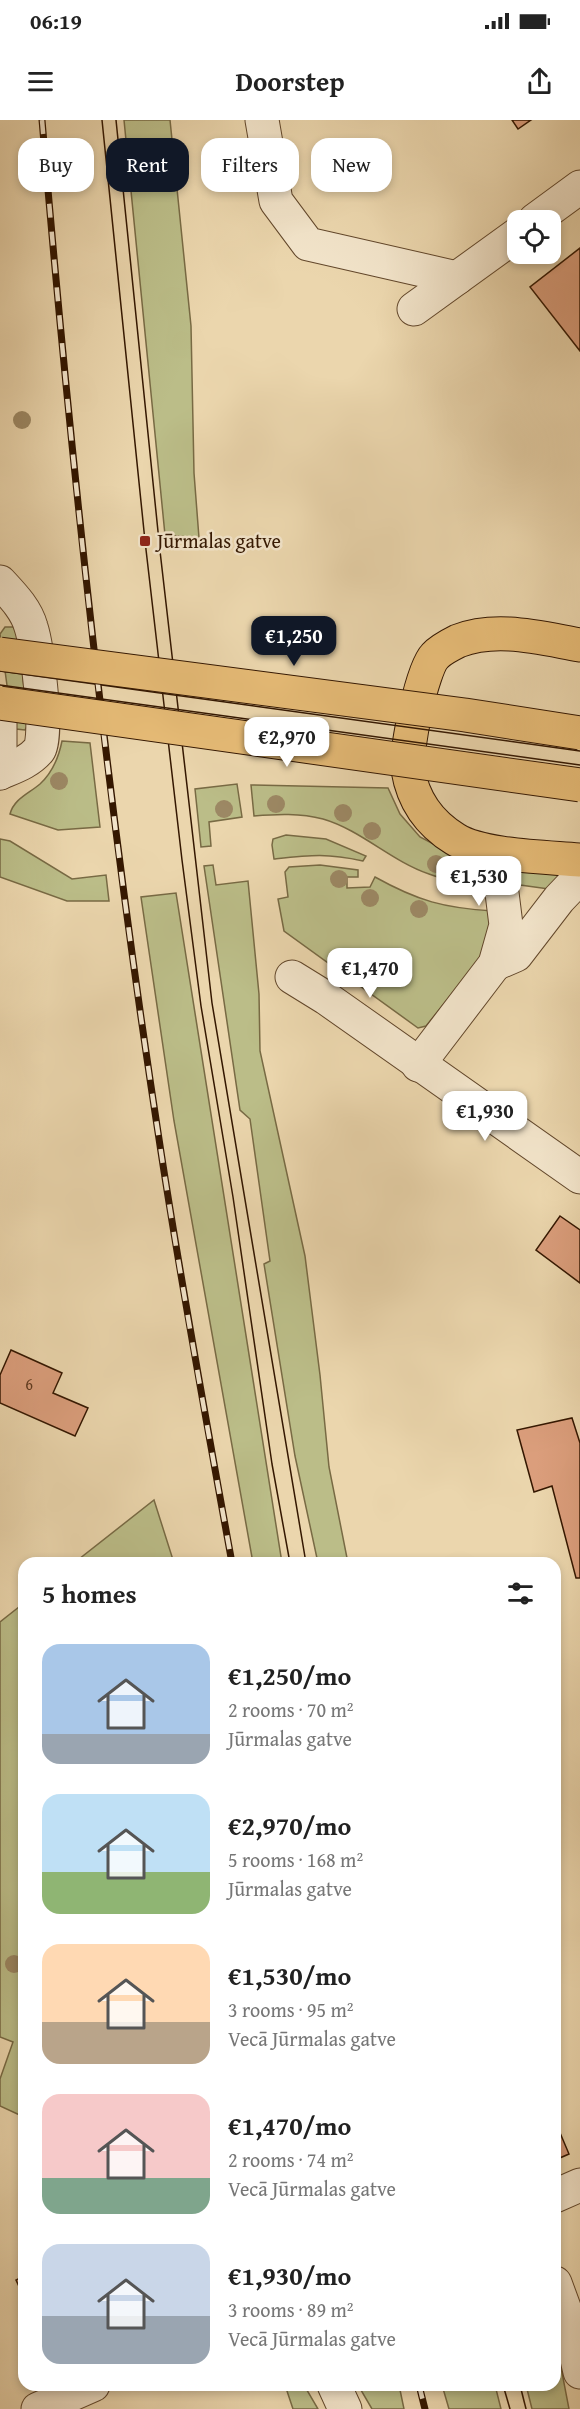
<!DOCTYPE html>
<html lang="en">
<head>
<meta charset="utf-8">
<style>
	:root { --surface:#fff; --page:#f6f6f6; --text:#222; --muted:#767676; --accent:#111827 }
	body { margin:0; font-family:"Gentium Book Plus",serif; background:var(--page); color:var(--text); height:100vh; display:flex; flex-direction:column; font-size:22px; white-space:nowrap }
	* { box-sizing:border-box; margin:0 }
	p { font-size:20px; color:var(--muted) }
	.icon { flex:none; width:33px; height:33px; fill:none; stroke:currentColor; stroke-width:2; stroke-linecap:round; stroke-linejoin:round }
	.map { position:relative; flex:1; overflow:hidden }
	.side { position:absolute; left:18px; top:1437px; width:543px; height:834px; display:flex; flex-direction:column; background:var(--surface); border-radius:18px; box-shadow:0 3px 9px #0003 }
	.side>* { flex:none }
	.hud { position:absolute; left:18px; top:18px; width:544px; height:54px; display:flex; gap:12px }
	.controls { position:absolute; left:507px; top:90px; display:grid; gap:12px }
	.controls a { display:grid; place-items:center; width:54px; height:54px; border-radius:12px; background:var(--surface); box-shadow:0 3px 9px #0003; font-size:30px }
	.price { position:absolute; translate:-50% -51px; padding:0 14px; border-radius:12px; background:#fff; color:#222; font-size:20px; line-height:39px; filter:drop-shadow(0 2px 3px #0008) }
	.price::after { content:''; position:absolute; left:50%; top:36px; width:18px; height:14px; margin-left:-9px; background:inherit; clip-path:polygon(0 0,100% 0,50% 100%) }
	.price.selected { background:var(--accent); color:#fff }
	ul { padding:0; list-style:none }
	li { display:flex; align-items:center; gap:18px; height:150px; padding:0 24px }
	li span { display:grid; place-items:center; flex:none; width:168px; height:120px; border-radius:18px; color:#555 }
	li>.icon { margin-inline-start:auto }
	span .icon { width:72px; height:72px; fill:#fffc; stroke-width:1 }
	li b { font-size:26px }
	h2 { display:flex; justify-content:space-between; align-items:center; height:72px; padding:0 24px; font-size:26px }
	.chip { padding:0 21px; border-radius:18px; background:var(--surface); box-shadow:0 3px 9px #0003; font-size:21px; line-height:54px }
	.chip.selected { background:var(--accent); color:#fff }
	.status { display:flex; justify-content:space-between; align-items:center; height:42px; padding:0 30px; background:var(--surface); direction:ltr }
	.status svg { height:16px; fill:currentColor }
	header { display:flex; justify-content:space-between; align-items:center; height:78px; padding:0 24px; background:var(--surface); font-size:27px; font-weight:700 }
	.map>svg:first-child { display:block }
</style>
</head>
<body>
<div class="status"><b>06:19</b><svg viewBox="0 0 49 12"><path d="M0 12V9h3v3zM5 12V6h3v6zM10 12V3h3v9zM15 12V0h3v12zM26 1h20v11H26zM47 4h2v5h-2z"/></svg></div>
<header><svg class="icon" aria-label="menu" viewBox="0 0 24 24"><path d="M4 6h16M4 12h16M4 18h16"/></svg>Doorstep<svg class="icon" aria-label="share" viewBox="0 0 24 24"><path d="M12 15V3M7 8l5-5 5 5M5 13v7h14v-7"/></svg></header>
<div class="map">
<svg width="580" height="2289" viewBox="0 0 580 2289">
	<rect width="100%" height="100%" fill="#ebd6ad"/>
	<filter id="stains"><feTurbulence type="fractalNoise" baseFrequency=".00333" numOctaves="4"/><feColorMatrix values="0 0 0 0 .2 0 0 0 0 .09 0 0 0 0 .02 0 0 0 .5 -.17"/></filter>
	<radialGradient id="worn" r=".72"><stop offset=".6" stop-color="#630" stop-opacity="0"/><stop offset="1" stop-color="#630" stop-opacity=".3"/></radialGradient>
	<g fill="#bbbd88" stroke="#786a44" stroke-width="1.5">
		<polygon points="124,0 170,0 191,206 194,353 199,418 165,415"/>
		<polygon points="5,507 14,507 18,513 28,605 25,610 16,609 12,602 0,514"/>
		<path d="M62,621L90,623L100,707L58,710L10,694C14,679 28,674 40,664C52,653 59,636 62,621Z"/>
		<polygon points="237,664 242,697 209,702 211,726 201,727 195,669"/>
		<path d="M251,665L388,668L400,694L420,717L458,737L473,749L483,763C465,762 447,761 429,754C391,741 361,710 323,699C300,693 277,694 254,696Z"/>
		<path d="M286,715L326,719L366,736L363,741C327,733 311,735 274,739L272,725L273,719Z"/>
		<polygon points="0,719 10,721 72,759 106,755 109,781 67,781 0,757"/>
		<polygon points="505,741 567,751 556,770 513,764"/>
		<polygon points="213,745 216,765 248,761 259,874 260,931 305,1136 320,1255 329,1347 348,1443 318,1443 295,1336 264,1144 270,1141 250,999 240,990 204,746"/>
		<path d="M320,745L358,750V757H347V768L370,767L375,757C418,781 444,788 493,791L486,832L426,906L418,908L284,811L278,779L288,777L285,752L289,747Z"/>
		<polygon points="176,773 282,1443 253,1443 174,1001 141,777"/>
		<polygon points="154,1380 174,1443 74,1443"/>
		<polygon points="24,1483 24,1997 0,1986 0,1959 13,1922 0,1917 0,1502"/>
		<polygon points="555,2216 569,2289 532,2289 526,2265 555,2265"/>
		<polygon points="285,2265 304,2265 318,2289 293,2289"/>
		<polygon points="358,2265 399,2265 404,2289 372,2289"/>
		<polygon points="442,2265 495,2265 501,2289 449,2289"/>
	</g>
	<g fill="#db9e7c" stroke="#341700" stroke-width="1.5">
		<polygon points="512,0 531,0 518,9"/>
		<polygon points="580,128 580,231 530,167"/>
		<polygon points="560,1096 580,1110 580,1163 536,1130"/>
		<polygon points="11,1230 62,1253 53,1273 88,1288 75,1316 0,1283 0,1255"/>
		<polygon points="572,1298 580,1323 580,1458 576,1458 552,1366 534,1372 517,1310"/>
		<polygon points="555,2001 569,2034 555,2040"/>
		<polygon points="24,2156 24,2177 16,2160"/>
	</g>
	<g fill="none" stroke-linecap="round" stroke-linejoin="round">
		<defs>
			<g id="minor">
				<polyline points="262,0 276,81 308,124 457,158"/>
				<polyline points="535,100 580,67"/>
				<polyline points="414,189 518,114"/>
				<path d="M0,462C12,475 26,489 31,507C37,525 49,617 39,630C29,642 14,647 0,653"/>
				<polyline points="0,598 0,653"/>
				<polyline points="495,844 516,835 559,779 580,757"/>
				<polyline points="292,857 326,878 580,1057"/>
				<polyline points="418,945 495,844 506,805 502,773 490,749 475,728"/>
				<polyline points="555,2076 580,2065"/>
				<polyline points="555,2163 566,2193 580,2252"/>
				<polyline points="334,2265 345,2289"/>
				<polyline points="38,2289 93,2265"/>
			</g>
			<path id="major" d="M580,525C540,518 497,506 458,521C452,524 440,530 435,536C422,549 405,632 408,650C413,680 429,703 455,719C481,736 547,737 580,740"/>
		</defs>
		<use href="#minor" stroke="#62472b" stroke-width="35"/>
		<use href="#major" stroke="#341700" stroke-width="35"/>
		<use href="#minor" stroke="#f2e4ca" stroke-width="33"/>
		<use href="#major" stroke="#e6bb76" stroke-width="33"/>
		<g stroke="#341700" stroke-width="1.5">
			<polyline points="102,0 145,421 182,740 201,886 233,1077 272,1344 290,1443"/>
			<polyline points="116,0 160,431 212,883 306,1443"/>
			<polyline points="0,551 580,631"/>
			<polyline points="0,565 580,645"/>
			<polyline points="503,2265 510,2289"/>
			<polyline points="520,2265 526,2289"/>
		</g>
		<defs>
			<g id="rail">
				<path d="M42,0C71,345 108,690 161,1032C182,1169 207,1306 232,1443"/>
				<polyline points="419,2265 425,2289"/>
			</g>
		</defs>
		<use href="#rail" stroke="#341700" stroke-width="7"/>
		<use href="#rail" stroke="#f2e4ca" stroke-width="4.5" stroke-dasharray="14" stroke-linecap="butt"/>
		<defs>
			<g id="major-bridge">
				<polyline points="0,534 465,595 580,613"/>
				<polyline points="0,583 580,665"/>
			</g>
		</defs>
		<use href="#major-bridge" stroke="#341700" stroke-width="35" stroke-linecap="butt"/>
		<use href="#major-bridge" stroke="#e6bb76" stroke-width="33"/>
	</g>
	<g fill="#9c8864">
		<circle cx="22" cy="300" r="9"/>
		<circle cx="59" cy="661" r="9"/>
		<circle cx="276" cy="684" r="9"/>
		<circle cx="224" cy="689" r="9"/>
		<circle cx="343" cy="693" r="9"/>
		<circle cx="372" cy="711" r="9"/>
		<circle cx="436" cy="744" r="9"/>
		<circle cx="339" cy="759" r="9"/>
		<circle cx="370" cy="778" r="9"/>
		<circle cx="419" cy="789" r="9"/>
		<circle cx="14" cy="1844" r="9"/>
	</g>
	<rect fill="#8f2418" stroke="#f2e4ca" stroke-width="2" x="139" y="415" width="12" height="12" rx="3"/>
	<g text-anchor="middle" stroke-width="5" stroke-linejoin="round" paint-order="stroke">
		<g font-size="16" fill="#5e391f">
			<text x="29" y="1270">6</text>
		</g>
		<g font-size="20" fill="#341700" stroke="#f2e4ca" text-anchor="start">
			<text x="157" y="428">Jūrmalas gatve</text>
		</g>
	</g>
	<rect width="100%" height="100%" filter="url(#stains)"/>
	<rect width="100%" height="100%" fill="url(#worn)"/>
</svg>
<div class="controls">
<a><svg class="icon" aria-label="locate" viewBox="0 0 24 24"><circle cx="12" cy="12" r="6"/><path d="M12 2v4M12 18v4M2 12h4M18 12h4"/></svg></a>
</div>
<b class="price selected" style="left:294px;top:547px">€1,250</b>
<b class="price" style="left:287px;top:648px">€2,970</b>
<b class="price" style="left:479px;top:787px">€1,530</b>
<b class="price" style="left:370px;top:879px">€1,470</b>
<b class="price" style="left:485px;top:1022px">€1,930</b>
<div class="hud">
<a class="chip">Buy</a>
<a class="chip selected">Rent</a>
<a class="chip">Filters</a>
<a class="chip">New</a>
</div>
<section class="side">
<h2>5 homes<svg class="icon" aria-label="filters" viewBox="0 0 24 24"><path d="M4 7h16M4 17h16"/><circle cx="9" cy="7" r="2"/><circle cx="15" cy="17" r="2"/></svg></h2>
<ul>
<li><span style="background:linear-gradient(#a9c7e8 75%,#9aa5b1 0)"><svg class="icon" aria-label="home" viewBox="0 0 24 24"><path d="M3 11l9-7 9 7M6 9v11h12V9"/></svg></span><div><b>€1,250/mo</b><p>2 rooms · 70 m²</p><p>Jūrmalas gatve</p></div></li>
<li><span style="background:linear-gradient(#bfe0f5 65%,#8fb573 0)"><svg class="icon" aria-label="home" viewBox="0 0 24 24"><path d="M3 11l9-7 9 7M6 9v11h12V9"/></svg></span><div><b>€2,970/mo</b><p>5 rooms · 168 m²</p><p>Jūrmalas gatve</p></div></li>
<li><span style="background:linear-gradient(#ffd9b3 65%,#b9a48a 0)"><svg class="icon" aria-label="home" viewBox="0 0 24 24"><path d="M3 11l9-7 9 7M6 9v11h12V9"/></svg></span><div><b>€1,530/mo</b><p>3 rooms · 95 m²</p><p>Vecā Jūrmalas gatve</p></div></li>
<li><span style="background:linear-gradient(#f6c9c9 70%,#7fa58c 0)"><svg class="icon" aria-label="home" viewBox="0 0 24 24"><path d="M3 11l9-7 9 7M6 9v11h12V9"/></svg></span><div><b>€1,470/mo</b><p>2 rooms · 74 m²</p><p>Vecā Jūrmalas gatve</p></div></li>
<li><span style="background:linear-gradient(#c9d6e8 60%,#9aa5b1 0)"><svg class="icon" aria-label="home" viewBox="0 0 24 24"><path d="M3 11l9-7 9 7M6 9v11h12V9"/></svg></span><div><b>€1,930/mo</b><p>3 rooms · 89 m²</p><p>Vecā Jūrmalas gatve</p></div></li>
</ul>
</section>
</div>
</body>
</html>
